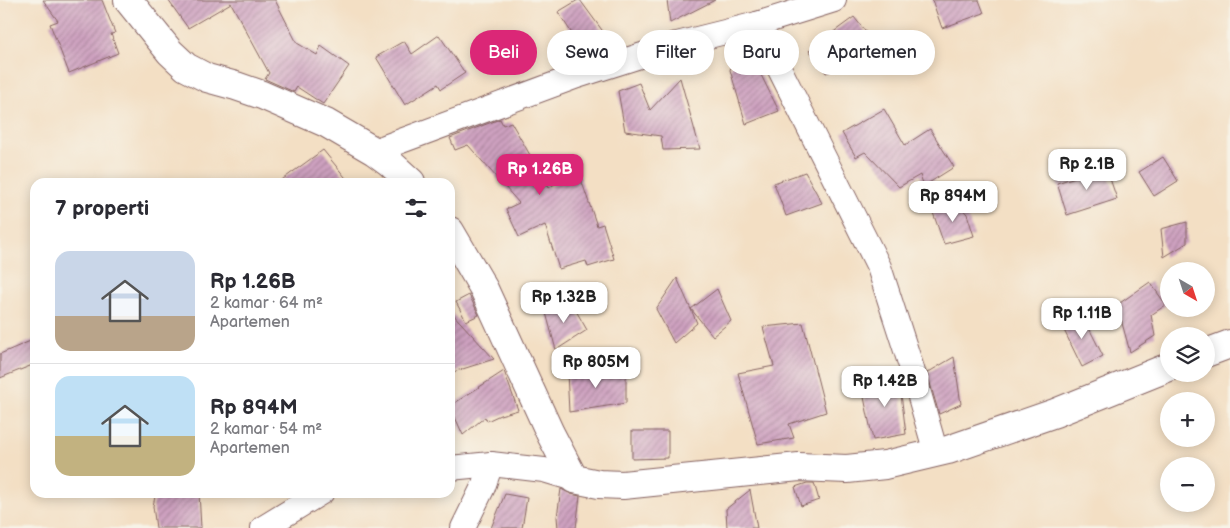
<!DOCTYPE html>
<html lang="id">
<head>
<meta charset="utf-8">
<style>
	:root { --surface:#fff; --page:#f2f2f3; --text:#2b2b33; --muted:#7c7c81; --line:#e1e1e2; --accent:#db2777 }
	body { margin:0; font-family:"Balsamiq Sans",sans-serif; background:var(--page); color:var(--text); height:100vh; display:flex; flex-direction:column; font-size:19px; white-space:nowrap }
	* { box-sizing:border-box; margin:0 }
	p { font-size:16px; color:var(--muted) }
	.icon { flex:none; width:28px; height:28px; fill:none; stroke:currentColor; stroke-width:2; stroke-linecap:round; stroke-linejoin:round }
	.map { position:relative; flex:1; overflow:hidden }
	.sheet { position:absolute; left:30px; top:178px; width:425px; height:320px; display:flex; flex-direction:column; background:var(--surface); border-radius:15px; box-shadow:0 2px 12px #0003 }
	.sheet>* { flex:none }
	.guide { position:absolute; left:470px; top:30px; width:475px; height:45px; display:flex; gap:10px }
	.needle { width:32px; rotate:141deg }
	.tools { position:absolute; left:1160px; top:262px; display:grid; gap:10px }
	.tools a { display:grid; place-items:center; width:55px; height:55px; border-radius:50%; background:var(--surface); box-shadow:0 2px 12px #0003; font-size:25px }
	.price { position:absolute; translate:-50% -42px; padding:0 11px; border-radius:10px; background:#fff; color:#222; font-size:16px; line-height:32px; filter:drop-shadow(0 1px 2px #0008) }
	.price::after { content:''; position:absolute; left:50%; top:30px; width:15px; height:11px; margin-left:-8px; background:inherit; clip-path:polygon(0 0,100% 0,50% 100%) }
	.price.selected { background:var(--accent); color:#fff }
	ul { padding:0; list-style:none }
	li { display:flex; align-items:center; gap:15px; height:125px; padding:0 25px }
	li+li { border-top:1px solid var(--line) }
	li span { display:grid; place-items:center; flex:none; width:140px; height:100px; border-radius:15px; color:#555 }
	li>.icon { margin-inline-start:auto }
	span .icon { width:60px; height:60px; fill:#fffc; stroke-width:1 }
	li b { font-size:21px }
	h2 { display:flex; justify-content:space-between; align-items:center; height:60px; padding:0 25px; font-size:21px }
	.chip { padding:0 18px; border-radius:22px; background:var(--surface); box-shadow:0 2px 12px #0003; font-size:18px; line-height:45px }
	.chip.selected { background:var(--accent); color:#fff }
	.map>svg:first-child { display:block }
</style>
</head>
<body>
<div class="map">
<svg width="1230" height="528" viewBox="0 0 1230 528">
	<defs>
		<pattern id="building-hatch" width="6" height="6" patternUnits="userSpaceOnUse" patternTransform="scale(1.25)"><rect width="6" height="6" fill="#cea1c0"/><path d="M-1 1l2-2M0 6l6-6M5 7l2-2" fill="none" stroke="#a9839c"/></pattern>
	</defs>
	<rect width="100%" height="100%" fill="#f7f3e8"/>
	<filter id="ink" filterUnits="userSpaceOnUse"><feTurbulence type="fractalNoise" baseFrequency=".02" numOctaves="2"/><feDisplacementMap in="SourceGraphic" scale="10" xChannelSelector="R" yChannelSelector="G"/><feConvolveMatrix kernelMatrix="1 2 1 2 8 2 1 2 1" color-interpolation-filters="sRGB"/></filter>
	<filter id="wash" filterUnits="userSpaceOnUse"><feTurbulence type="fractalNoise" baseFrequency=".0096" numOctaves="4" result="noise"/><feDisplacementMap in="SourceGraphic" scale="20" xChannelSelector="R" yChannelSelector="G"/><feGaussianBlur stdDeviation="1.12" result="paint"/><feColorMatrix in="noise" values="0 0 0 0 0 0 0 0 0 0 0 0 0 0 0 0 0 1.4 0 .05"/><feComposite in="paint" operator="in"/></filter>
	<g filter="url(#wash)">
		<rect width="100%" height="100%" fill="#f3dfc4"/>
		<g id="blocks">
			<g fill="url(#building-hatch)">
				<polygon points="43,0 102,0 115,33 111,34 118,53 69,73 50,24 58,21"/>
				<polygon points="168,0 275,0 297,43 317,55 321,46 349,66 323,104 297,87 294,92 265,79 269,73 231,3 188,28"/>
				<polygon points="578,0 580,0 607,37 584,52 558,12"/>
				<polygon points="667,0 715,0 670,23"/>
				<polygon points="932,0 979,0 984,13 942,28"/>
				<polygon points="854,17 876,45 851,64 826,73 809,50"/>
				<polygon points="439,35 465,73 441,89 438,84 405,105 376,57 404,41 412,54"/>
				<polygon points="744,41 779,111 746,124 730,70 739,43"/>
				<polygon points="680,78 700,149 663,150 661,136 625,131 618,91 639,83 650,110"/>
				<polygon points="884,109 905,145 930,129 954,167 924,186 920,175 899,187 865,152 856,157 842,133"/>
				<polygon points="500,119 503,125 511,122 549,188 577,168 597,226 603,224 614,259 588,267 586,261 559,269 545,225 519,237 506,209 519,203 468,145 455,150 450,138"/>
				<polygon points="323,150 349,182 279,182"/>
				<polygon points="1163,157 1178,181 1154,196 1139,172"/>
				<polygon points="1106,167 1117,199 1067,215 1057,183"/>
				<polygon points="805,172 822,203 786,216 774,183"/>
				<polygon points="958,204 967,214 974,236 944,244 931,207"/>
				<polygon points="1187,222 1187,243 1164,257 1161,229"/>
				<polygon points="677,278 697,323 674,343 656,309"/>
				<polygon points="1150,282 1166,305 1151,315 1155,336 1130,352 1117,305"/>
				<polygon points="717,289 731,321 713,336 691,309"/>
				<polygon points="469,295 479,315 466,321 456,302"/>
				<polygon points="571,302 587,330 556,350 545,309"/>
				<polygon points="450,311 494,359 450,373"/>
				<polygon points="1082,314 1103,356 1082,367 1061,324"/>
				<polygon points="803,323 826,412 789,424 794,438 758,444 738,373 774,366 763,327"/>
				<polygon points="35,339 35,364 0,378 0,354"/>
				<polygon points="954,357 961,404 939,414 927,373"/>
				<polygon points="626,369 626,403 569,412 567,372"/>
				<polygon points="504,371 518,410 500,415 487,421 485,417 463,435 450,406"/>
				<polygon points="899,378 906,434 873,440 861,383"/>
				<polygon points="632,431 668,431 668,458 632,459"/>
				<polygon points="807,483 814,483 819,500 801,506 795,487"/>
				<polygon points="561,489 571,494 580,496 576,528 558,528 557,517"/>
				<polygon points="750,490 757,528 727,528 726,509"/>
				<polygon points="156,492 199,492 201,528 156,528 153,506"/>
				<polygon points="505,494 527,498 522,528 491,528"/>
			</g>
		</g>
	</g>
	<g filter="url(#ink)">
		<use href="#blocks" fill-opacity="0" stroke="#856261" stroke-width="1"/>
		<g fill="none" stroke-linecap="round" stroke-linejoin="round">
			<defs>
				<g id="minor">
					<polyline points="757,24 879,267 912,369 936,453"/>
					<polyline points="374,151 577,76 677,44 757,24 834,0"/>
					<polyline points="450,468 491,464 544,470 574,479"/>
					<polyline points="263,528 322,492"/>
					<polyline points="463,528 483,487 491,464"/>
				</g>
				<g id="tertiary">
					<polyline points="128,0 170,52 186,67 207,78 236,86 262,95 326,123 374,151 389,162 411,182"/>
					<polyline points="450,231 484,289 550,433 574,479 599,484 623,485 799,467 847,469 885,465 948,450 1055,413 1169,367"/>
					<polyline points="1206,353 1230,344"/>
				</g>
			</defs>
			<use href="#minor" stroke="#856261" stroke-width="26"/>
			<use href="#tertiary" stroke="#856261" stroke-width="30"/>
			<use href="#minor" stroke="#fff" stroke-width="24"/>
			<use href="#tertiary" stroke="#fff" stroke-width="28"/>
		</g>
	</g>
</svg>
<div class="tools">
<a><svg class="needle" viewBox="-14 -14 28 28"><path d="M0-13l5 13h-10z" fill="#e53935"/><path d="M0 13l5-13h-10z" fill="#7c7c81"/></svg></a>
<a><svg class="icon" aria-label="layers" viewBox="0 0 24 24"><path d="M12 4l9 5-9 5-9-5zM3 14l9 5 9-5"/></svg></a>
<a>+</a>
<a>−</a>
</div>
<b class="price" style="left:1087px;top:191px">Rp 2.1B</b>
<b class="price selected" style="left:540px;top:196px">Rp 1.26B</b>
<b class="price" style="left:953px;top:223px">Rp 894M</b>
<b class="price" style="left:564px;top:324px">Rp 1.32B</b>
<b class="price" style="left:1082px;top:340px">Rp 1.11B</b>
<b class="price" style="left:596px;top:389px">Rp 805M</b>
<b class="price" style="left:885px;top:408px">Rp 1.42B</b>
<div class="guide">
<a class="chip selected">Beli</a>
<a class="chip">Sewa</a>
<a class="chip">Filter</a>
<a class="chip">Baru</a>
<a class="chip">Apartemen</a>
</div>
<section class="sheet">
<h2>7 properti<svg class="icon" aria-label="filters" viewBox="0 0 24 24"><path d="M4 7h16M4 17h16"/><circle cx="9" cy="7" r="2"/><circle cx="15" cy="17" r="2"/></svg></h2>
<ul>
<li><span style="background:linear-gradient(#c9d6e8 65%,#b9a48a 0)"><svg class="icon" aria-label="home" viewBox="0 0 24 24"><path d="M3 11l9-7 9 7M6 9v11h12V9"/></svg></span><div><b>Rp 1.26B</b><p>2 kamar · 64 m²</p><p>Apartemen</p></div></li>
<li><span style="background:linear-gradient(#bfe0f5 60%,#c2b280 0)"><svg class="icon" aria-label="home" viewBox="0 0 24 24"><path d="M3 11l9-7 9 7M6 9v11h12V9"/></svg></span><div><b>Rp 894M</b><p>2 kamar · 54 m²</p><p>Apartemen</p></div></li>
</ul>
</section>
</div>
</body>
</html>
